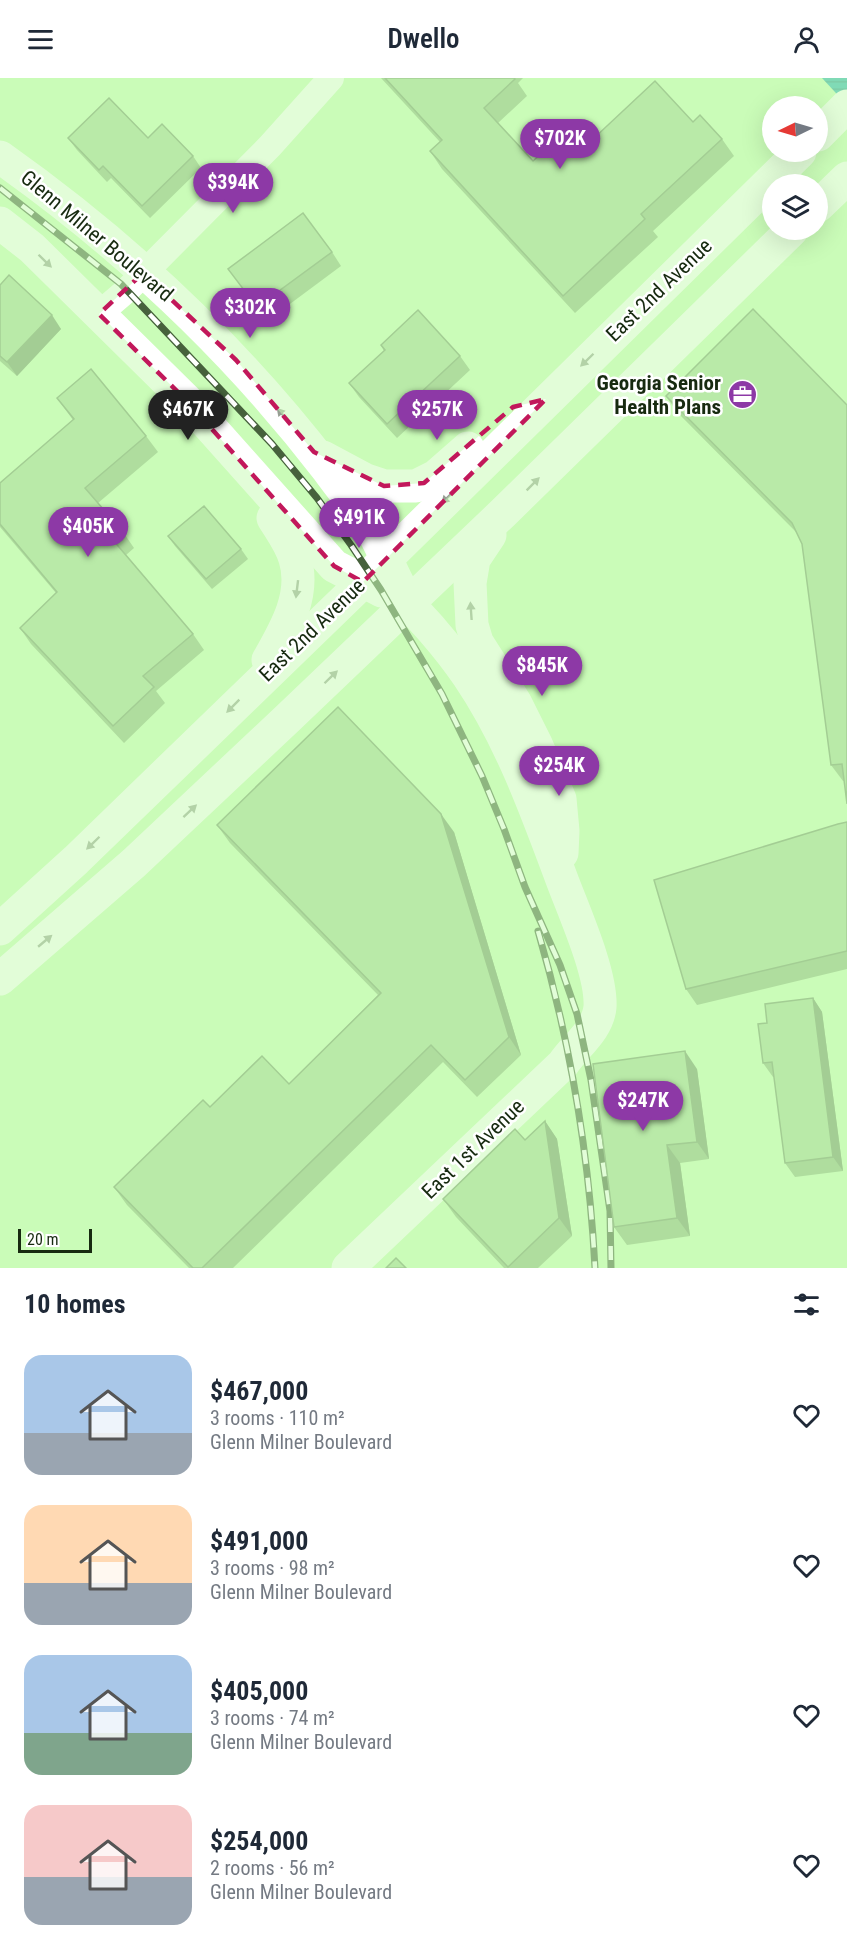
<!DOCTYPE html>
<html lang="en">
<head>
<meta charset="utf-8">
<style>
	:root { --surface:#fff; --page:#f2f2f3; --text:#1f2937; --muted:#747a83; --accent:#8d39a6 }
	body { margin:0; font-family:"Roboto Condensed",sans-serif; background:var(--page); color:var(--text); height:100vh; display:flex; flex-direction:column; font-size:22px; white-space:nowrap }
	* { box-sizing:border-box; margin:0 }
	p { font-size:20px; color:var(--muted) }
	.icon { flex:none; width:33px; height:33px; fill:none; stroke:currentColor; stroke-width:2; stroke-linecap:round; stroke-linejoin:round }
	.map { position:relative; height:1190px; overflow:hidden }
	.sheet { display:flex; flex-direction:column; background:var(--surface); flex:1 }
	.sheet>* { flex:none }
	.needle { width:39px; rotate:265deg }
	.tools { position:absolute; left:762px; top:18px; display:grid; gap:12px }
	.tools a { display:grid; place-items:center; width:66px; height:66px; border-radius:50%; background:var(--surface); box-shadow:0 6px 24px #0002; font-size:30px }
	.scale { position:absolute; left:18px; bottom:15px; width:74px; box-sizing:border-box; padding-left:6px; border:3px solid #172a10; border-top:0; font-size:16px; line-height:21px; white-space:nowrap; color:#172a10; -webkit-text-stroke:4px #fff; paint-order:stroke }
	.price { position:absolute; translate:-50% -51px; padding:0 14px; border-radius:21px; background:var(--accent); color:#fff; font-size:20px; line-height:39px; filter:drop-shadow(0 2px 3px #0008) }
	.price::after { content:''; position:absolute; left:50%; top:36px; width:18px; height:14px; margin-left:-9px; background:inherit; clip-path:polygon(0 0,100% 0,50% 100%) }
	.price.current { background:#222; color:#fff }
	ul { padding:0; list-style:none }
	li { display:flex; align-items:center; gap:18px; height:150px; padding:0 24px }
	li span { display:grid; place-items:center; flex:none; width:168px; height:120px; border-radius:18px; color:#555 }
	li>.icon { margin-inline-start:auto }
	span .icon { width:72px; height:72px; fill:#fffc; stroke-width:1 }
	li b { font-size:26px }
	h2 { display:flex; justify-content:space-between; align-items:center; height:72px; padding:0 24px; font-size:26px }
	header { display:flex; justify-content:space-between; align-items:center; height:78px; padding:0 24px; background:var(--surface); font-size:27px; font-weight:600 }
	.map>svg:first-child { display:block }
</style>
</head>
<body>
<header><svg class="icon" aria-label="menu" viewBox="0 0 24 24"><path d="M4 6h16M4 12h16M4 18h16"/></svg>Dwello<svg class="icon" aria-label="person" viewBox="0 0 24 24"><circle cx="12" cy="8" r="4"/><path d="M4 21q1-7 8-7t8 7"/></svg></header>
<div class="map">
<svg width="847" height="1190" viewBox="0 0 847 1190">
	<defs>
		<pattern id="water-rules" width="6" height="5" patternUnits="userSpaceOnUse" patternTransform="scale(1.5)"><rect width="6" height="5" fill="#27b1b4"/><path d="M0 2.5h6" fill="none" stroke="#219091"/></pattern>
	</defs>
	<rect width="100%" height="100%" fill="#cafcb8"/>
	<polygon fill="url(#water-rules)" points="822,0 847,0 847,27"/>
	<g fill="none" stroke-linecap="round" stroke-linejoin="round">
		<polyline stroke="#fff" stroke-width="26" points="99,236 127,212 270,68 331,0"/>
		<g stroke="#fff" stroke-width="33">
			<polyline points="818,57 847,28"/>
			<path d="M0,79C123,166 236,272 328,392C340,409 354,425 366,442C383,467 391,497 408,523C414,534 425,543 433,553C446,568 457,582 468,598C510,660 535,729 561,799C573,832 602,895 600,929C598,952 575,968 563,986L348,1190"/>
			<polyline points="818,128 847,100"/>
			<polyline points="0,145 32,170 186,322 334,488 382,513"/>
			<polyline points="323,379 366,402 384,408 416,408 436,398 468,370"/>
			<polyline points="490,457 474,481 470,505 472,547 477,564 515,624 537,668 560,721 563,753 562,775"/>
			<path d="M268,582C285,552 306,517 295,481C291,466 281,453 273,440"/>
			<polyline points="0,851 76,782 363,504 800,74"/>
			<polyline points="0,901 134,785 287,641 503,435 792,152"/>
		</g>
		<defs>
			<g id="rail">
				<polyline points="0,110 121,206 272,366 317,420 351,467 381,512 442,616 482,698 504,751 525,809 560,887 577,936 591,1002 610,1133 611,1190"/>
				<path d="M538,853C570,963 589,1075 595,1190"/>
			</g>
		</defs>
		<use href="#rail" stroke="#46613c" stroke-width="7"/>
		<use href="#rail" stroke="#fff" stroke-width="4.5" stroke-dasharray="14" stroke-linecap="butt"/>
	</g>
	<g fill="#8eb87f">
		<polygon points="381,0 523,0 518,5 527,18 498,45 533,83 592,62 693,44 722,61 734,78 653,153 658,159 575,235 442,91 430,73 440,64"/>
		<polygon points="68,60 148,60 193,78 201,90 150,140 111,100 107,104 77,72"/>
		<polygon points="332,174 341,188 267,243 228,191"/>
		<polygon points="0,207 61,251 17,298 0,283"/>
		<polygon points="381,267 460,278 470,292 397,360 359,319 349,305 384,273"/>
		<polygon points="666,318 847,327 844,703 843,703 831,687 802,466 797,455 677,334"/>
		<polygon points="57,320 146,358 158,374 98,425 123,454 134,470 126,477 193,556 204,572 156,613 165,625 124,665 31,566 20,550 56,515 0,449 0,405 73,342"/>
		<polygon points="168,458 241,471 248,481 212,511 175,468"/>
		<polygon points="847,744 847,891 697,927 686,911"/>
		<polygon points="217,747 454,754 521,977 477,1019 443,984 233,1190 189,1190 127,1127 114,1109 210,1029 289,1006 378,917 230,765"/>
		<polygon points="813,920 822,934 843,1093 795,1099 785,1085 774,999 773,999 763,985 767,945"/>
		<polygon points="697,991 709,1081 680,1085 690,1158 627,1167 614,1149"/>
		<polygon points="545,1043 557,1061 572,1158 538,1190 504,1190 456,1139 443,1121 525,1062"/>
	</g>
	<g fill="#749668">
		<polygon points="52,237 61,251 17,298 7,284"/>
		<polygon points="441,736 454,754 521,977 509,959"/>
		<polygon points="813,920 822,934 843,1093 833,1079"/>
		<polygon points="685,973 697,991 709,1081 697,1064"/>
		<polygon points="545,1043 557,1061 572,1158 559,1140"/>
		<polygon points="667,1067 680,1085 690,1158 677,1140"/>
	</g>
	<g fill="#a5d694" stroke="#749668" stroke-width="1.5">
		<polygon points="385,0 514,0 515,1 484,30 533,83 576,44 592,62 655,3 693,44 700,37 722,61 641,136 645,141 563,218 430,73 442,62"/>
		<polygon points="109,20 148,60 162,46 193,78 142,128 103,88 99,92 68,60"/>
		<polygon points="303,135 332,174 257,229 228,191"/>
		<polygon points="9,197 52,237 7,284 0,278 0,207"/>
		<polygon points="753,231 847,327 847,726 842,686 831,687 802,466 792,445 666,318"/>
		<polygon points="418,232 460,278 387,346 349,305 385,272 381,267"/>
		<polygon points="91,291 146,358 85,410 123,454 113,462 193,556 143,598 154,609 113,648 20,550 57,514 0,446 0,405 74,341 57,320"/>
		<polygon points="204,428 241,471 206,501 168,458"/>
		<polygon points="338,629 441,736 509,959 465,1002 431,967 202,1190 193,1190 114,1109 203,1022 210,1029 262,978 289,1006 381,915 217,747"/>
		<polygon points="847,744 847,873 686,911 654,802 838,746"/>
		<polygon points="813,920 833,1079 785,1085 772,984 763,985 758,946 767,945 765,926"/>
		<polygon points="685,973 697,1064 667,1067 677,1140 614,1149 593,986"/>
		<polygon points="545,1043 559,1140 508,1189 443,1121 515,1051 525,1062"/>
		<polygon points="396,1180 406,1190 386,1190"/>
	</g>
	<defs><path id="oneway-solid" d="M-6-.8H1V-3.2L6.5 0L1 3.2V.8H-6Z" transform="scale(1.5)"/></defs>
	<g fill="#979f93">
		<use href="#oneway-solid" transform="translate(45 183) rotate(44)"/>
		<use href="#oneway-solid" transform="translate(587 282) rotate(136)"/>
		<use href="#oneway-solid" transform="translate(283 337) rotate(-131)"/>
		<use href="#oneway-solid" transform="translate(533 406) rotate(-45)"/>
		<use href="#oneway-solid" transform="translate(448 419) rotate(135)"/>
		<use href="#oneway-solid" transform="translate(297 511) rotate(97)"/>
		<use href="#oneway-solid" transform="translate(471 533) rotate(-94)"/>
		<use href="#oneway-solid" transform="translate(331 599) rotate(-44)"/>
		<use href="#oneway-solid" transform="translate(233 628) rotate(135)"/>
		<use href="#oneway-solid" transform="translate(190 733) rotate(-43)"/>
		<use href="#oneway-solid" transform="translate(93 765) rotate(136)"/>
		<use href="#oneway-solid" transform="translate(45 863) rotate(-40)"/>
	</g>
	<path d="M0 0H847V1190H0ZM143,195L236,282L314,374L384,408L424,405L513,329L546,321L363,504L334,488L186,322L99,236Z" fill="#cafcb8" fill-opacity=".55" fill-rule="evenodd"/>
	<path fill="none" stroke="#c2185b" stroke-width="4.5" stroke-dasharray="12 8" stroke-linejoin="round" d="M143,195L236,282L314,374L384,408L424,405L513,329L546,321L363,504L334,488L186,322L99,236Z"/>
	<defs>
		<symbol id="office-disc" viewBox="-11 -11 22 22"><circle r="9.5" fill="#8d39a6" stroke="#fff"/><path d="M-6-3h4V-5.5h4V-3h4V5H-6ZM-1-4.5V-3h2v-1.5ZM-6 0V1H6V0Z" fill="#fff"/></symbol>
	</defs>
	<g fill-rule="evenodd">
		<use href="#office-disc" x="726" y="300" width="33" height="33"/>
	</g>
	<g text-anchor="middle" stroke-width="5" stroke-linejoin="round" paint-order="stroke">
		<g font-size="21" fill="#172a10" stroke="#fff">
			<text transform="translate(97 158) rotate(40)" y="7">Glenn Milner Boulevard</text>
			<text transform="translate(659 212) rotate(-44)" y="7">East 2nd Avenue</text>
			<text transform="translate(312 552) rotate(-44)" y="7">East 2nd Avenue</text>
			<text transform="translate(473 1071) rotate(-44)" y="7">East 1st Avenue</text>
		</g>
		<g font-size="21" font-weight="bold" fill="#172a10" stroke="#fff" text-anchor="end">
			<text x="721" y="312">Georgia Senior<tspan x="721" dy="24">Health Plans</tspan></text>
		</g>
	</g>
</svg>
<div class="tools">
<a><svg class="needle" viewBox="-14 -14 28 28"><path d="M0-13l5 13h-10z" fill="#e53935"/><path d="M0 13l5-13h-10z" fill="#747a83"/></svg></a>
<a><svg class="icon" aria-label="layers" viewBox="0 0 24 24"><path d="M12 4l9 5-9 5-9-5zM3 14l9 5 9-5"/></svg></a>
</div>
<div class="scale">20 m</div>
<b class="price" style="left:560px;top:92px">$702K</b>
<b class="price" style="left:233px;top:136px">$394K</b>
<b class="price" style="left:250px;top:261px">$302K</b>
<b class="price current" style="left:188px;top:363px">$467K</b>
<b class="price" style="left:437px;top:363px">$257K</b>
<b class="price" style="left:359px;top:471px">$491K</b>
<b class="price" style="left:88px;top:480px">$405K</b>
<b class="price" style="left:542px;top:619px">$845K</b>
<b class="price" style="left:559px;top:719px">$254K</b>
<b class="price" style="left:643px;top:1054px">$247K</b>
</div>
<section class="sheet">
<h2>10 homes<svg class="icon" aria-label="filters" viewBox="0 0 24 24"><path d="M4 7h16M4 17h16"/><circle cx="9" cy="7" r="2"/><circle cx="15" cy="17" r="2"/></svg></h2>
<ul>
<li><span style="background:linear-gradient(#a9c7e8 65%,#9aa5b1 0)"><svg class="icon" aria-label="home" viewBox="0 0 24 24"><path d="M3 11l9-7 9 7M6 9v11h12V9"/></svg></span><div><b>$467,000</b><p>3 rooms · 110 m²</p><p>Glenn Milner Boulevard</p></div><svg class="icon" aria-label="heart" viewBox="0 0 24 24"><path d="M12 20l-8-8c-3-5 5-10 8-4 3-6 11-1 8 4z"/></svg></li>
<li><span style="background:linear-gradient(#ffd9b3 65%,#9aa5b1 0)"><svg class="icon" aria-label="home" viewBox="0 0 24 24"><path d="M3 11l9-7 9 7M6 9v11h12V9"/></svg></span><div><b>$491,000</b><p>3 rooms · 98 m²</p><p>Glenn Milner Boulevard</p></div><svg class="icon" aria-label="heart" viewBox="0 0 24 24"><path d="M12 20l-8-8c-3-5 5-10 8-4 3-6 11-1 8 4z"/></svg></li>
<li><span style="background:linear-gradient(#a9c7e8 65%,#7fa58c 0)"><svg class="icon" aria-label="home" viewBox="0 0 24 24"><path d="M3 11l9-7 9 7M6 9v11h12V9"/></svg></span><div><b>$405,000</b><p>3 rooms · 74 m²</p><p>Glenn Milner Boulevard</p></div><svg class="icon" aria-label="heart" viewBox="0 0 24 24"><path d="M12 20l-8-8c-3-5 5-10 8-4 3-6 11-1 8 4z"/></svg></li>
<li><span style="background:linear-gradient(#f6c9c9 60%,#9aa5b1 0)"><svg class="icon" aria-label="home" viewBox="0 0 24 24"><path d="M3 11l9-7 9 7M6 9v11h12V9"/></svg></span><div><b>$254,000</b><p>2 rooms · 56 m²</p><p>Glenn Milner Boulevard</p></div><svg class="icon" aria-label="heart" viewBox="0 0 24 24"><path d="M12 20l-8-8c-3-5 5-10 8-4 3-6 11-1 8 4z"/></svg></li>
</ul>
</section>
</body>
</html>
